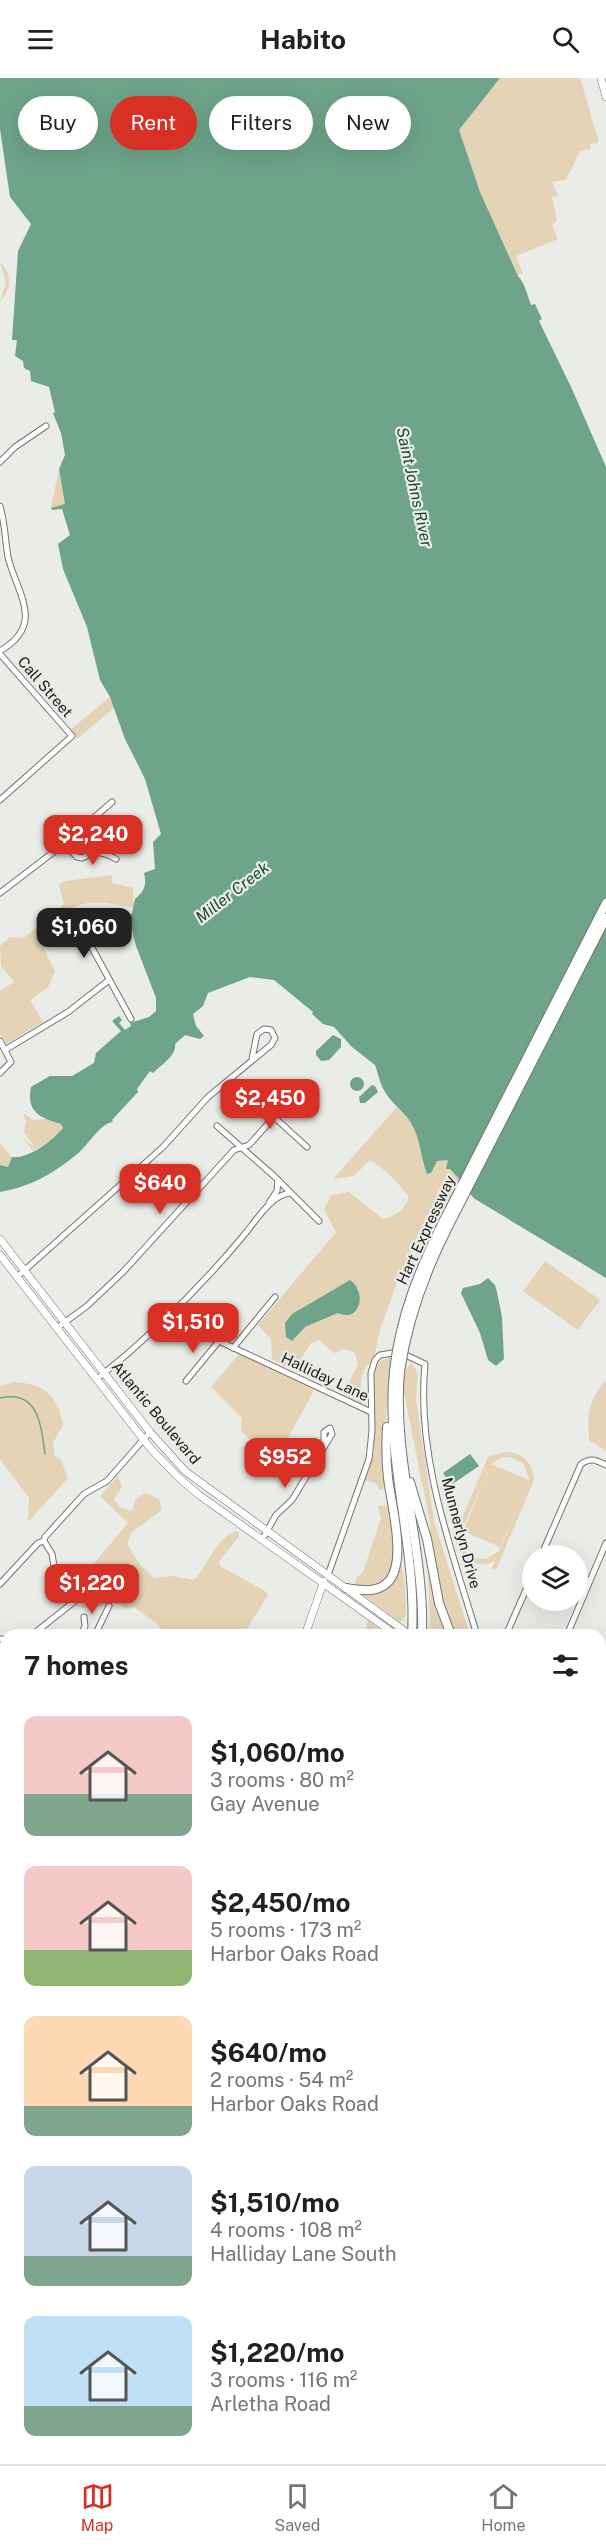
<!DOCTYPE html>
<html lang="en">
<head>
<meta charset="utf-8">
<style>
	:root { --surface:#fff; --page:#f2f2f2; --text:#202124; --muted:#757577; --line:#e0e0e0; --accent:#d93025 }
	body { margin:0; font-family:"Public Sans",sans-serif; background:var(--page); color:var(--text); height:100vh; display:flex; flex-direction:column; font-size:22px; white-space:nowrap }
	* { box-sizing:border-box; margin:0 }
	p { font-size:20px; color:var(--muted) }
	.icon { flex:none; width:33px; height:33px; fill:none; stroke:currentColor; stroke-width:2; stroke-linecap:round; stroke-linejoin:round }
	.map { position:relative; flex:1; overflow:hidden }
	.sheet { position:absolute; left:0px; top:1551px; width:606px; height:836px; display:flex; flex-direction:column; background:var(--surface); border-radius:18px 18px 0 0; box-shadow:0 6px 24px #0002 }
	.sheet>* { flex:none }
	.banner { position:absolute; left:18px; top:18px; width:570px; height:54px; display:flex; gap:12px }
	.fabs { position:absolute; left:522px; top:1467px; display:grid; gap:12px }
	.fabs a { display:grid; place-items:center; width:66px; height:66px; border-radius:50%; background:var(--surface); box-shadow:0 6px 24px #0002; font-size:30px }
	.price { position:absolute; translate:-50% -51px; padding:0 14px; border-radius:12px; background:var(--accent); color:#fff; font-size:20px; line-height:39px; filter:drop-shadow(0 2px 3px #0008) }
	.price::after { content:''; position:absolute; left:50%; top:36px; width:18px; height:14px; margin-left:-9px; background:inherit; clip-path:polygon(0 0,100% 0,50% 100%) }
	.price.active { background:#222; color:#fff }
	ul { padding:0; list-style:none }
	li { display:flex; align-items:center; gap:18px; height:150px; padding:0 24px }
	li span { display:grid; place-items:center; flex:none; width:168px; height:120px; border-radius:12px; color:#555 }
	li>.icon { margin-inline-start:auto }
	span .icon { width:72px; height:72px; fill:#fffc; stroke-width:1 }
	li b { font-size:26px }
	h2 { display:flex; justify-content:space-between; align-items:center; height:72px; padding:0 24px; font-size:26px }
	.chip { padding:0 21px; border-radius:27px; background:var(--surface); box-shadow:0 6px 24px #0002; font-size:21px; line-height:54px }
	.chip.active { background:var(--accent); color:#fff }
	header { display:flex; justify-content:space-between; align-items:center; height:78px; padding:0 24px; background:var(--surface); font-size:27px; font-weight:700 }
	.dock { display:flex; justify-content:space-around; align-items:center; height:84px; border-top:2px solid var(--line); background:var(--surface); font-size:16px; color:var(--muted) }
	.dock a { display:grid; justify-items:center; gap:3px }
	.dock .active { color:var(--accent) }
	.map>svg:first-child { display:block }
</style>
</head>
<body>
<header><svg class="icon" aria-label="menu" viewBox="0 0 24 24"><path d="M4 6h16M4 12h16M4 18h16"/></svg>Habito<svg class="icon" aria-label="search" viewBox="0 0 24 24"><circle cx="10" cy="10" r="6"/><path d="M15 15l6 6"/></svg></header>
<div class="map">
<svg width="606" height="2386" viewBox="0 0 606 2386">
	<rect width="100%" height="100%" fill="#eaece7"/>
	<g fill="#e4d3b4" fill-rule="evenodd">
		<polygon points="500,0 580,0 598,61 598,65 590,66 591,71 580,73 566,102 552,104 558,118 552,119 557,143 552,146 558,161 516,178 523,196 518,197 480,114 458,52"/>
		<path d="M0,184C12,196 12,211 0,223L6,205Z"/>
		<polygon points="59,391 66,426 51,430"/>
		<polygon points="110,619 114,630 77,661 70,652"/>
		<path d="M112,797V805L133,810L134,830C118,827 99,822 83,826C64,830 40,851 45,872C47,879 52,886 55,893L48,909L30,922L43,944L6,966L0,955V913L14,904L1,888L0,868L10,859L24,860L64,826L59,807L65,803Z"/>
		<path d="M397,1029L412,1046L432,1090L437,1083L448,1082L450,1091L460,1101L456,1116L427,1137L401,1194L380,1251L374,1280L365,1290L361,1301L362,1326L343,1316L358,1286L354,1274L344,1271L334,1275L319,1262L311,1265L296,1288H284L272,1281L271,1261L258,1247L336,1154L324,1131L331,1117L349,1114L383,1141C397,1137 405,1132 409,1119C398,1104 385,1091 370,1082L354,1098L333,1101ZM359,1210V1231C351,1238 347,1240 338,1235L305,1249V1228L319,1223L334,1211Z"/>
		<polygon points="23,1035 33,1042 45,1041 61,1046 63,1050 49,1064 33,1073 22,1059 35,1070 24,1054 26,1043"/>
		<polygon points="0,1065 12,1079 8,1089 0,1087"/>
		<polygon points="545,1183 600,1222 578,1252 523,1213"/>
		<polygon points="239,1276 314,1312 275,1384 241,1353 242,1340 211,1309"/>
		<polygon points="391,1278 385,1352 386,1410 379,1412 376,1405 365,1403 374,1375 372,1308 376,1286"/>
		<polygon points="412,1285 418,1296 416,1322 434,1443 470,1557 453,1557 438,1511 429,1452 431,1450 403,1309 404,1292"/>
		<path d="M14,1304C45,1306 57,1317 63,1347L53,1365L54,1377L61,1382L68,1400L28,1444L29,1420L0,1381V1308Z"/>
		<path d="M604,1304L606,1305V1373L589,1362C587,1335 588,1326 604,1304Z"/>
		<path d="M505,1374C522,1374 533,1385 534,1402L496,1492L492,1490L495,1483C474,1493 455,1478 455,1456L488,1379ZM510,1379L524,1386L529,1402L491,1386L501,1380ZM491,1387L463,1453L500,1469L529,1404L499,1473L486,1481L472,1480L463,1471L460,1456Z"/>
		<path d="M118,1398L122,1409L114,1421L121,1430L132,1433L136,1420L145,1415L159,1421L162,1432L132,1454L127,1466L139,1485L154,1500L172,1498L194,1502C209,1486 215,1461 236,1453L239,1455V1459L219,1483L220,1488L265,1513L268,1517L243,1557H163L159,1547L134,1529L127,1531C113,1523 115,1522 100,1529C95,1531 86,1530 80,1530L95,1516L100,1503L91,1489L128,1445L100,1418Z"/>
		<polygon points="385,1427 390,1432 395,1483 393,1494 379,1508 354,1508 357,1499 363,1494 381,1440 378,1428"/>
		<polygon points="400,1480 405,1505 406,1538 400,1544 363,1517 378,1513"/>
		<polygon points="428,1489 449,1557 430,1557"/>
		<polygon points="368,1543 383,1554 384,1556 364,1557"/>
		<polygon points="606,1845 606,1927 600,1920 600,1860"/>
		<polygon points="6,2201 6,2234 0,2234 0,2204"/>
		<polygon points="600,2207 606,2209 606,2275 600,2268"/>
		<path d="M600,2373L606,2374V2386C595,2386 588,2383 577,2382L573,2386L565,2384L564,2381L600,2380Z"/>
		<polygon points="282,2380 360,2381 369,2386 281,2386"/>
		<polygon points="451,2380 507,2382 502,2386 401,2386 420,2381 447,2381 449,2383"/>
		<polygon points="105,2381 145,2381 149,2386 108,2386"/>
	</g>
	<g fill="#6da48a">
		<path d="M0,0H500L459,52L480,114L518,198C525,206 527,216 531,227L535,226L542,241L539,243L572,311L606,389V1200L475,1121L470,1116H456L459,1101L450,1091H446L448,1082L437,1083L431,1095L427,1096C420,1077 421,1062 411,1045C405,1035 394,1027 387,1017C380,1007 379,998 375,987L352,969L334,949L323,946L312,936L313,934L274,902L250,899L208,915L203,928L193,936L196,948L204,958L200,961L185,957L175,966C177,977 161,987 153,995L150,993L137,1011L138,1014L112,1042L113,1044C100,1045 88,1068 76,1077C53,1096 30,1109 0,1114V1087L8,1089L12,1079C29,1081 52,1063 63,1050L61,1046C40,1040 26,1034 31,1009L50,998H72L94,985L96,975L121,953L112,943L119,938L122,942L119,945L125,952L131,948L130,945L149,939L156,933V920L136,868L129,839L132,835L135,821C144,813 147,808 144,795L155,791L153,764L161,756L145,701L125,661L110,619L100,602L87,549L63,491L58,466L70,457L62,431L52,432L51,430L65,426L59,391L65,377L61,355L53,335L55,334L49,309L31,303L30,293L24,290L23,283L15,278L17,262H12L18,173L31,146L10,119L0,51Z"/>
		<polygon points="333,957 341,961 341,969 329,982 321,983 316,977 316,973"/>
		<circle cx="357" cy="1006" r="7"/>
		<polygon points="372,1007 375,1008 378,1014 365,1025 360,1025 359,1019"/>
		<polygon points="488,1200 495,1207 497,1214 502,1239 504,1281 496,1288 488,1282 480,1255 461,1215 463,1210 480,1206"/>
		<path d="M350,1202C367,1213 361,1246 338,1235L305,1249L292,1263L286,1259L285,1245L292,1236Z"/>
		<polygon points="470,1376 479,1388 451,1407 443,1395"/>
		<polygon points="600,2138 606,2138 606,2168 600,2169"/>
		<polygon points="600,2171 606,2174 606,2209 600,2207"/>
		<polygon points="606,2349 606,2374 600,2373 600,2350"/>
		<polygon points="145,2381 250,2381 249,2386 149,2386"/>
		<path d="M360,2381H420C401,2383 378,2386 360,2381Z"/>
	</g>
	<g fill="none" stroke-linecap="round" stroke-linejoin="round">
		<path stroke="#6da48a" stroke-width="1.5" d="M0,1320C39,1311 41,1348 45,1376"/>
		<defs>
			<g id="minor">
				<polyline points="0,384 15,369 46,348"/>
				<path d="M0,428C5,445 5,462 8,479C17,516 46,546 0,573"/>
				<polyline points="0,576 72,658 0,722"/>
				<path d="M64,766L77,779L82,780C97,773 101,773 116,781"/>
				<polyline points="0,815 64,766 112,724"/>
				<polyline points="80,848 131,941"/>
				<polyline points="0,963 11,984 0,995"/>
				<polyline points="5,972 68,934 109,902"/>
				<polyline points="252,1015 274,1039 307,1069"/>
				<polyline points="217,1048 274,1098 319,1143"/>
				<polyline points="269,1125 277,1113 278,1102"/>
				<polyline points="17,1199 163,1069 208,1019 271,967 275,960 271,952 264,951 257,956 252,981"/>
				<polyline points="175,1233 201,1254 219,1263 371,1334"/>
				<polyline points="57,1250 87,1228 123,1194 234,1072 249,1067 274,1039"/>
				<polyline points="233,1270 275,1219"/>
				<path d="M97,1301C151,1258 200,1210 244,1157C256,1143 271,1117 290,1115"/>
				<polyline points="186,1303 219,1263"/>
				<polyline points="262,1462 276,1437 292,1422 332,1356 330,1350 324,1354 324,1368"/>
				<path d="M541,1478L581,1386C591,1379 596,1382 606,1387"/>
				<path d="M328,1497L369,1381L372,1353L371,1295L375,1282L380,1277L399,1274L425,1286C416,1378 451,1470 477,1557"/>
				<polyline points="0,1506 38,1465 44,1463"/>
				<polyline points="32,1557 75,1523 79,1517 76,1511 55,1494 52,1476 44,1463 45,1459 84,1416 107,1403 150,1354"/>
				<polyline points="81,1557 85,1548 84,1539"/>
				<polyline points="95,1557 109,1528"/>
				<polyline points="506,1557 532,1498"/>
				<polyline points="567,1557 606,1465"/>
				<polyline points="0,1561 6,1561"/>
				<polyline points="0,1632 6,1626"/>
				<polyline points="600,1636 606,1622"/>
				<polyline points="0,1694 6,1687"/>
				<polyline points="0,1711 6,1713"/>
				<polyline points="0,1752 6,1751"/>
				<polyline points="600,1754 606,1759"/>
				<polyline points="0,1757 6,1756"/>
				<polyline points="600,1837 606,1827"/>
				<polyline points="2,1925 6,1926"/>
				<polyline points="0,1972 6,1974"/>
				<polyline points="600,2011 606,2007"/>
				<polyline points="604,2096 606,2094"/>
				<polyline points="0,2159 6,2171"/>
				<polyline points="0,2276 6,2274"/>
				<polyline points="0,2308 6,2320"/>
				<polyline points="0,2340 6,2337"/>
				<polyline points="68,2380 71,2386"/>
				<polyline points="0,2385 0,2386"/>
			</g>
			<g id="major">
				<polyline points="601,0 606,19"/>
				<polyline points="0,1161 150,1354 185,1393 410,1557"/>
				<polyline points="0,1177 151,1371 178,1399 199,1417 396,1557"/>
				<polyline points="305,1557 324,1503"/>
				<polyline points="600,1731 606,1737"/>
				<polyline points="600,1743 606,1749"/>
			</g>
			<g id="highway">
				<polyline points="443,1144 606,825"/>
				<polyline points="449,1147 606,840"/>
				<path d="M394,1293C385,1382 417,1468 412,1557"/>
				<path d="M400,1293C392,1383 425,1468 422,1557"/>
				<polyline points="410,1404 427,1461 439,1525 451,1557"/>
				<path d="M346,1510C361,1512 377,1516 389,1503C407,1482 391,1426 388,1400C386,1383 386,1366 387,1349"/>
				<polyline points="0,2241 6,2240"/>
				<polyline points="0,2253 6,2251"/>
				<polyline points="262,2386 263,2380"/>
				<polyline points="273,2386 274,2380"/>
			</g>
		</defs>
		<use href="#minor" stroke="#747571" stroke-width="7"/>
		<use href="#major" stroke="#747571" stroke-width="8"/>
		<use href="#highway" stroke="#747571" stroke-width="10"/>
		<use href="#minor" stroke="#fff" stroke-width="5"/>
		<use href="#major" stroke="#fff" stroke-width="7"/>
		<use href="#highway" stroke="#fff" stroke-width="8"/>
		<defs>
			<g id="highway-bridge">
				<path d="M394,1293C400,1239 419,1192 443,1144"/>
				<path d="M400,1293C408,1240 425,1194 449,1147"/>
			</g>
		</defs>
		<use href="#highway-bridge" stroke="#747571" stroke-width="10" stroke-linecap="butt"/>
		<use href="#highway-bridge" stroke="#fff" stroke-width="8"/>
	</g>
	<g text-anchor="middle" stroke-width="4.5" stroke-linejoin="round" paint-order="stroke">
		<g font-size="15" fill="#20201f" stroke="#eaece7">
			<text transform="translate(45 609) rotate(49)" y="5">Call Street</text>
			<text transform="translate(426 1152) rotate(-65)" y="5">Hart Expressway</text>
			<text transform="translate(325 1299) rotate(25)" y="5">Halliday Lane</text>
			<text transform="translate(156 1335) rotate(50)" y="5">Atlantic Boulevard</text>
			<text transform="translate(461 1455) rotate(75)" y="5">Munnerlyn Drive</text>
		</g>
		<g font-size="16" font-style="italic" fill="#1a4834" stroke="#eaece7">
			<text transform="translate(415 409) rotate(78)" y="6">Saint Johns River</text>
			<text transform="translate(232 814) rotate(-38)" y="6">Miller Creek</text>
		</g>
	</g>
</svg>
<div class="fabs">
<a><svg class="icon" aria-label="layers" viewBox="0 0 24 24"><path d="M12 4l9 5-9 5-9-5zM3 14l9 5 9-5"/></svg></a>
</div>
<b class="price" style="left:93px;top:788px">$2,240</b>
<b class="price active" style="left:84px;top:881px">$1,060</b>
<b class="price" style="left:270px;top:1052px">$2,450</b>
<b class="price" style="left:160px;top:1137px">$640</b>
<b class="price" style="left:193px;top:1276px">$1,510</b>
<b class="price" style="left:285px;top:1411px">$952</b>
<b class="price" style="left:92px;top:1537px">$1,220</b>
<div class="banner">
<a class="chip">Buy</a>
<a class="chip active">Rent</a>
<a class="chip">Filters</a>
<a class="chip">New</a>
</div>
<section class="sheet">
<h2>7 homes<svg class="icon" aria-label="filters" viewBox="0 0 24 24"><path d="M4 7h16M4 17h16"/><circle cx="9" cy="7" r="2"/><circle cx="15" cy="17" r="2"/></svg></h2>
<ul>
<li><span style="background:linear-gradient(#f6c9c9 65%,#7fa58c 0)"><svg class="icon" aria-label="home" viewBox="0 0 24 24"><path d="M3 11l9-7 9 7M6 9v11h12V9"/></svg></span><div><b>$1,060/mo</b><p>3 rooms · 80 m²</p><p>Gay Avenue</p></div></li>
<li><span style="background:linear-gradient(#f6c9c9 70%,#8fb573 0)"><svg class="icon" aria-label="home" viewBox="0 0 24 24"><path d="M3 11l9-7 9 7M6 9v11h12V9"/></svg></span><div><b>$2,450/mo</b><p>5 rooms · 173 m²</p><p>Harbor Oaks Road</p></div></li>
<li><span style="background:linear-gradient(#ffd9b3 75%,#7fa58c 0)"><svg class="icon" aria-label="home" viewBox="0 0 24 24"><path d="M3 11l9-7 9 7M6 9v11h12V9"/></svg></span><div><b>$640/mo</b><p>2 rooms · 54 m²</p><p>Harbor Oaks Road</p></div></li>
<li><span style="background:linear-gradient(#c9d6e8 75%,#7fa58c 0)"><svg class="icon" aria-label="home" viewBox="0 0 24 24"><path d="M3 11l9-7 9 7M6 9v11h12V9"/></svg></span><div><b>$1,510/mo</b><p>4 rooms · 108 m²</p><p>Halliday Lane South</p></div></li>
<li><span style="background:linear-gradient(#bfe0f5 75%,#7fa58c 0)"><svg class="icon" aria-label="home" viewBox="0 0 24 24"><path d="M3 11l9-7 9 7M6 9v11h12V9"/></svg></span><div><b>$1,220/mo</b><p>3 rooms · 116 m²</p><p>Arletha Road</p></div></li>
</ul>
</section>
</div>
<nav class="dock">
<a class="active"><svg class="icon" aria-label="map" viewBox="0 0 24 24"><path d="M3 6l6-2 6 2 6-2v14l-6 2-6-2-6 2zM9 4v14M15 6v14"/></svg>Map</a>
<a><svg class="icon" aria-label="saved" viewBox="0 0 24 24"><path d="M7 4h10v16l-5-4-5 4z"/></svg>Saved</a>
<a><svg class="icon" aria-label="home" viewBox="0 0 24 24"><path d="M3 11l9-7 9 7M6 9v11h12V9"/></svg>Home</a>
</nav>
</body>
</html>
